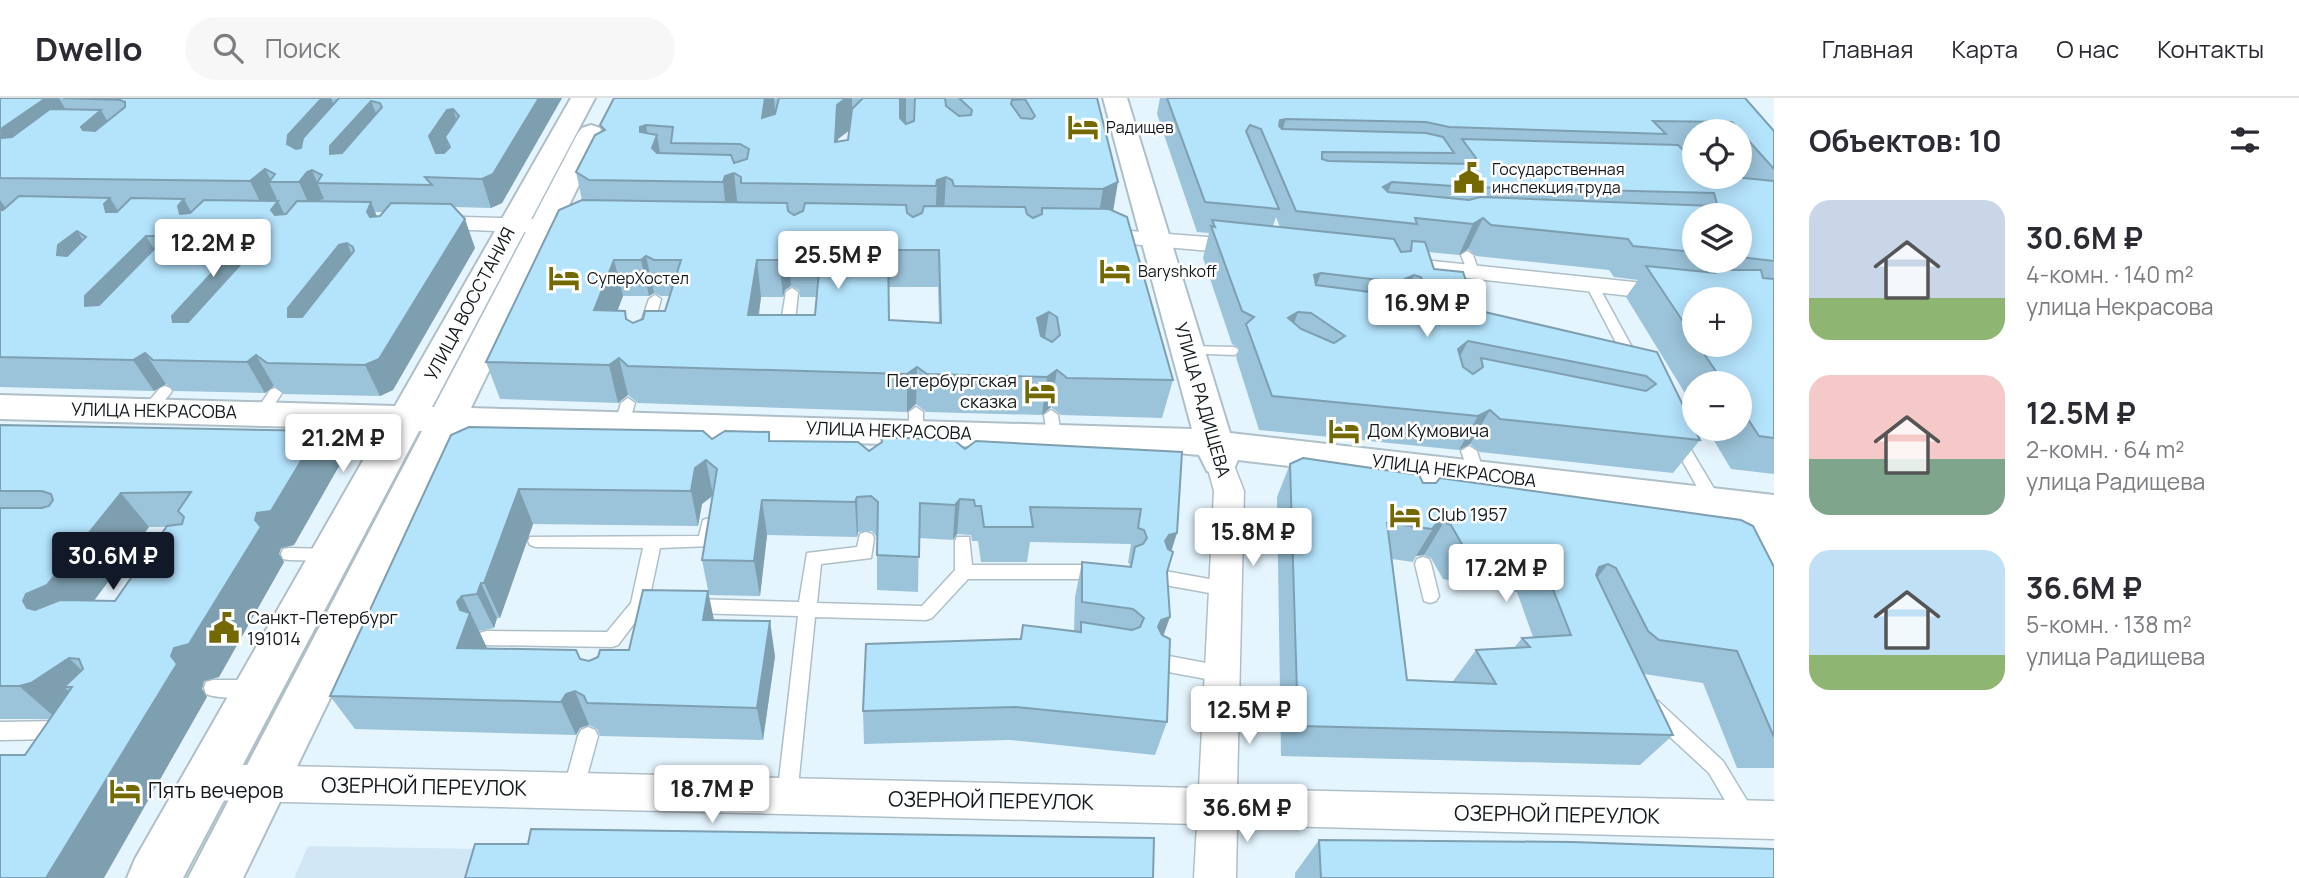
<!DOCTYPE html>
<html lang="ru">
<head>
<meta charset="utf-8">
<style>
	:root { --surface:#fff; --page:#f7f7f7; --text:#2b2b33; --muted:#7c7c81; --line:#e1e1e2; --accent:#111827 }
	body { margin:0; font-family:Manrope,sans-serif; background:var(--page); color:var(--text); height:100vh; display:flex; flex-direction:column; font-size:26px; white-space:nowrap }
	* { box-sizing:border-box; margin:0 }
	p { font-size:23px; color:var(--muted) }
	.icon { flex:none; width:38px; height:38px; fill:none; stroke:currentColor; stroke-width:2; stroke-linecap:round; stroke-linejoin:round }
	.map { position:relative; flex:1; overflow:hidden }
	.side { display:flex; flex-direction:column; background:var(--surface); width:525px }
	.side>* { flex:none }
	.controls { position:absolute; left:1682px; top:21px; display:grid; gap:14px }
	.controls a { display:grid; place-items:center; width:70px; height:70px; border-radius:50%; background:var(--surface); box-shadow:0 4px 18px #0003; font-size:35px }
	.price { position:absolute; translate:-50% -60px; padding:0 16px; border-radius:7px; background:#fff; color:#222; font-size:23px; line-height:46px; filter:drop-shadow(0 2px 4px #0008) }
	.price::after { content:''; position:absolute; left:50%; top:42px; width:21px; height:16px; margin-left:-10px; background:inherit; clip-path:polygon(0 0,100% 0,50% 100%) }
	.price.active { background:var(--accent); color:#fff }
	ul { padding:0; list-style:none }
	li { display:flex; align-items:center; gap:21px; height:175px; padding:0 35px }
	li span { display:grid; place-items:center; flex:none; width:196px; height:140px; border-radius:21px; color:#555 }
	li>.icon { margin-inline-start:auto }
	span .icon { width:84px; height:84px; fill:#fffc; stroke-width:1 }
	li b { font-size:30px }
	h2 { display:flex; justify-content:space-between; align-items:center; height:84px; padding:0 35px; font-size:30px }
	header { display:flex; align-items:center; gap:42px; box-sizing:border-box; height:98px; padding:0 35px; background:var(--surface); border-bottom:2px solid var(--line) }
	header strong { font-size:33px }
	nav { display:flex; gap:38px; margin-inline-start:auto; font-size:24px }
	.search { width:490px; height:63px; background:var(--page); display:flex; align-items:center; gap:18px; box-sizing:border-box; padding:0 24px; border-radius:38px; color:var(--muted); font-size:26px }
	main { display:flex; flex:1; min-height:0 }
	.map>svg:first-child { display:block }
</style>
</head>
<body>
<header>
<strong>Dwello</strong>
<div class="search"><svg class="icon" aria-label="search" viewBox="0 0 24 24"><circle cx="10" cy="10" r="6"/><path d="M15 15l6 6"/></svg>Поиск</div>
<nav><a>Главная</a><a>Карта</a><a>О нас</a><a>Контакты</a></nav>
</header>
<main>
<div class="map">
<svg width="1774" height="780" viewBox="0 0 1774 780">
	<rect width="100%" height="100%" fill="#e5f5fe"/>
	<polygon fill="#d0e8f5" points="308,748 543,752 798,780 294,780"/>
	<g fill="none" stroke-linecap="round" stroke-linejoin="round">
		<defs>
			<g id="lane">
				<polygon points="1467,153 1473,157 1479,174 1477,177 1469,177 1461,157"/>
				<polygon points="1592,183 1598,187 1639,262 1637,265 1627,265 1625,262 1586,187"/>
				<polygon points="792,190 798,194 795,224 788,228 781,224 786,194"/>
				<polygon points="655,197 661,201 652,233 650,236 640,236 638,233 649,201"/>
				<polygon points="1188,248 1234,249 1241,253 1234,257 1183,255 1181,252 1183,249"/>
				<polygon points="165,288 170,290 172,293 170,296 153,316 143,316 141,313 143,310 160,290"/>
				<polygon points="275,290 282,295 266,319 256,319 254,316 270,292"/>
				<polygon points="628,300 635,305 629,325 622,330 617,329 615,325 621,305"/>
				<polygon points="916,309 923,314 923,333 916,338 909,333 909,314"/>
				<polygon points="1051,312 1058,317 1061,337 1054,342 1047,337 1044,317"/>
				<polygon points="1676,334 1681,335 1722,404 1724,408 1722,412 1710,412 1669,339"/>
				<polygon points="1469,348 1477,353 1484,376 1481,380 1471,380 1461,353"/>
				<polygon points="709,420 715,422 717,426 712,448 660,450 648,507 618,547 612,549 486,547 480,545 477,540 480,535 486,533 607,534 631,505 643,450 536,449 530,447 528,443 530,439 699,438 703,422"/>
				<polygon points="866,434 872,436 874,440 871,460 821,466 817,505 922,508 955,472 955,443 957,439 969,439 972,467 1102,467 1108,469 1111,474 1108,479 1102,481 968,481 932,520 926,522 815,519 797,699 794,706 787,709 780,706 777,699 798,518 690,515 684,513 681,508 684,503 690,501 799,504 807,455 857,449 860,436"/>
				<polygon points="289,450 330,451 336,452 338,457 336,462 330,463 289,462 283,461 281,456 283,451"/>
				<polygon points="1423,459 1429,461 1431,466 1439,498 1436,503 1430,505 1424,503 1415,466 1417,461"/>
				<polygon points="1165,473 1226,484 1232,486 1235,491 1232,496 1226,498 1165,487 1159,485 1156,480 1159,475"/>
				<polygon points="1158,556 1222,568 1229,570 1231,576 1229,582 1222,584 1158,572 1151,569 1149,564 1151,559"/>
				<path d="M213,582H252L259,584L261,590L259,596C245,601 220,601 206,596L204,590L206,584Z"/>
				<polygon points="1651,601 1658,603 1723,663 1754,714 1757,721 1754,728 1747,731 1740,728 1709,675 1644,615 1641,609 1644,603"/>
				<polygon points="60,623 67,626 70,632 67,638 60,641 0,642 0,624"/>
				<polygon points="588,629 595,632 598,638 583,693 580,700 573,703 566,700 563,693 578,638 581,632"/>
			</g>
			<g id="street">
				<polygon points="427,118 570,122 578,124 581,129 578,134 570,136 419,130 416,125 419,120"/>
				<polygon points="1092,130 1245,142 1253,144 1256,149 1253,154 1245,156 1084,142 1081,137 1084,132"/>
				<polygon points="1395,159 1729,194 1738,196 1741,201 1740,203 1740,201 1694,201 1694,205 1387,171 1383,166 1387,161"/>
				<polygon points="1220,354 1230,357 1244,393 1237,691 1774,703 1774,741 1237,727 1236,780 1194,780 1197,726 207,702 193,697 188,684 193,671 207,666 1199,690 1214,393 1206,364 1210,357"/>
			</g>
			<polygon id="secondary" points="571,0 595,0 432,309 434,309 578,35 582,30 591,27 600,30 604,35 471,310 1192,331 1103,0 1127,0 1230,335 1774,397 1774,468 1760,463 1738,421 1238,362 1233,373 1220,377 1207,373 1199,357 1168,354 459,334 243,780 188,780 422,333 419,333 183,780 127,780 135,761 381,331 0,321 0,297 395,308"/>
		</defs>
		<use href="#lane" stroke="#afbfc7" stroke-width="3"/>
		<use href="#street" stroke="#afbfc7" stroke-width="3"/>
		<use href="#secondary" stroke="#afbfc7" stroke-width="4"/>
		<use href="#lane" fill="#fff" fill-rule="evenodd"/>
		<use href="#street" fill="#fff" fill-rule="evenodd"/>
		<use href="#secondary" fill="#fff" fill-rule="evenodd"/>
	</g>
	<g fill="#9bc3d9" fill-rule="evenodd">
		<path d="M0,0H562L502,105L491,110L454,109L475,150L393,292L380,298L284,296L274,288L265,295L174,293L166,286L154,293L0,289ZM375,114H383L380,118L377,119Z"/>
		<path d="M614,0H1097L1113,112L1173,282L1162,320L1061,317L1051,309L1042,317L926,314L916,306L907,314L638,305L628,297L618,305L500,301L486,264L582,102L576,74L601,34L600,27ZM849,33L848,42L838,43V41ZM791,188L799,192L800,199H817L815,217H759L761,199H783L785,192ZM888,189H938L939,225L889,222ZM654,195L661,198H670L665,213L633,225L627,221L625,213L617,212L623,198H649Z"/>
		<path d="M1160,0H1745L1774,33V376L1731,371L1707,331H1740V285H1694V310L1626,199L1638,182L1614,179L1609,172L1476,158L1468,151L1459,157L1428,154L1434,171L1476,212L1657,254L1700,342L1673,375L1480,354L1470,346L1459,352L1259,332L1236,259L1239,250L1232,246L1203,160L1209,135L1197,134L1157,16ZM1694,33H1740V79H1694L1683,53H1694ZM1694,117H1740V163H1694ZM1276,119L1280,129L1273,128ZM1694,201L1740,247H1694Z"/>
		<path d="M0,327L319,333L339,368L294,447L281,450L279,456L284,464L219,579L204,583L202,591L207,599L25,657L50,621H0ZM149,429H167L115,503H94Z"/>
		<polygon points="769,334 770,343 869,353 881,345 881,339 965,351 1182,354 1171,453 1167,474 1163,538 1167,624 1155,657 1010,642 864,646 863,613 1020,541 1023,527 1074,533 1075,499 1082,464 1129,469 1130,466 1128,465 1131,446 1030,444 1027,464 981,464 978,443 972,443 971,437 957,436 953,442 919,440 918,494 877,492 877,439 872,433 858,434 857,439 767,437 760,498 709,497 702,462 713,398 702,406 698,428 533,426 500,520 497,520 494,530 479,533 487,550 580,561 589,563 629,552 708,493 714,522 775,558 763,642 600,638 597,631 589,627 580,630 576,637 355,631 330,598 451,337 712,341"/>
		<path d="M1290,366L1423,385L1774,469V670H1737L1703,585L1644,576L1673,637L1640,667L1281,658L1277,399ZM1424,457L1431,460L1443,481L1517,494L1533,539L1522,540L1514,550L1476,552L1453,583V584L1407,582L1392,461L1413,464L1416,458Z"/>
		<polygon points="1319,742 1774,780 1295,780 1295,775"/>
	</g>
	<g fill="#7e9fb0">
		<polygon points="46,0 59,0 71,21 19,59 0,38 1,31"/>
		<polygon points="322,0 331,0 339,21 300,74 287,46 288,37"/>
		<polygon points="539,0 562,0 502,105 491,110 482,81"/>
		<polygon points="765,0 774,0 776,26 762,20"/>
		<polygon points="846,0 852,0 852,30 838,41 836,79 835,44 837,7"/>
		<polygon points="900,0 906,0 906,27 899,32"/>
		<polygon points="371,3 382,30 342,76 330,56 330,48"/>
		<polygon points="453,11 462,39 445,39 449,51 439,66 429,38 447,12"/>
		<polygon points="101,12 117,40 98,57 81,29"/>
		<polygon points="1286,21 1277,49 1280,22"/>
		<polygon points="646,27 652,61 640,34 640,29"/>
		<polygon points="657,37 663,72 659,85 652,50"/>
		<polygon points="265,71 272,84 269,84 277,101 264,112 250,83"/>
		<polygon points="312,72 324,101 320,102 312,113 299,84 307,74"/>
		<polygon points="734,75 738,111 727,121 723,84 725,78"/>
		<polygon points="946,79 944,115 935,124 937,82"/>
		<polygon points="1118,84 1112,120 1097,127 1103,91"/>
		<polygon points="1392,84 1380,114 1383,89"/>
		<polygon points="110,100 128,129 106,114 104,106"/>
		<polygon points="184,101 200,130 180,116 178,108"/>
		<polygon points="0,102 18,127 0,122"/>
		<polygon points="278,103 292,132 285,141 271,112"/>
		<polygon points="371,104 383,134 379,143 367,114"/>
		<polygon points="1483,120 1468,151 1459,157 1473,126"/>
		<polygon points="465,121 475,150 393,292 380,298 365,267"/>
		<polygon points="77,133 97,162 57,157 58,147"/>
		<polygon points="255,135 270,165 191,249 173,224 172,218 247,137"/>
		<polygon points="146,138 164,167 106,228 85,208 85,198"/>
		<polygon points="347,145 360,175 304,241 288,219 288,210 339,147"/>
		<polygon points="788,151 791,188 785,192 783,199 779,162 781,155"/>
		<polygon points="646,158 654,195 649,198 641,162"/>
		<polygon points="614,162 623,198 604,249 594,212"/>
		<polygon points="757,162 761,199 753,254 748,217"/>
		<polygon points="1321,175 1309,207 1314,177"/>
		<polygon points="1414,177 1400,209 1392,213 1405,181"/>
		<polygon points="1049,214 1043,251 1037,220"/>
		<polygon points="1298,214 1286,247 1288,220"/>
		<polygon points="1468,243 1451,276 1458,251"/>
		<polygon points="145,255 166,286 154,293 133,262"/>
		<polygon points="256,257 274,288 265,295 247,264"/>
		<polygon points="619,260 628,297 618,305 609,267"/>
		<polygon points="917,269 916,306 907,314 907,276"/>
		<polygon points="1057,272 1051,309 1042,317 1047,279"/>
		<polygon points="1490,312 1470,346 1459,352 1478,318"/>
		<polygon points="319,333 339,368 294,447 281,450 279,456 284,464 219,579 204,583 202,591 207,599 104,780 46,780 171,558 174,550 255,422 257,415"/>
		<polygon points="706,362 713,397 702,406 698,428 691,393 695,370"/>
		<polygon points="519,391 533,426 500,520 484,485"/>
		<polygon points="121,395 149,429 80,521 27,510 23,503 26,496"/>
		<polygon points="857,399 858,434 857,439 855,404"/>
		<polygon points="960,401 957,436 953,442 955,407"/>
		<polygon points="762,402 767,437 760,498 754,463"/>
		<polygon points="1444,424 1424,457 1416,458 1436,426"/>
		<polygon points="1177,435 1166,470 1165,443 1169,437"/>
		<polygon points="1608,466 1582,499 1599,469"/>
		<polygon points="481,485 497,520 494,530 477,496"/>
		<polygon points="708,493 715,528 703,522"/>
		<polygon points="462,498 479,533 487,550 457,550 460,512 457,504"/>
		<polygon points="1170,519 1158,553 1158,529 1161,522"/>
		<polygon points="770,523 775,558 763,642 757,610"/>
		<polygon points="69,560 103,593 64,589 84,607 57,621 19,588"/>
		<polygon points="575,593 589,627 580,630 576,637 561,604 566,596"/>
	</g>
	<g fill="#b4e3fc" stroke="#7e9fb0" stroke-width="2" fill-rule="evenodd">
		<polygon points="0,0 46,0 1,31 0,34"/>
		<path d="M63,0H322L288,37L287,46L296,51L301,50L303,40L339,0H539L493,76L482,81L425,79L432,87L317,85L322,77L312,72L307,74L299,84H269L275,76L265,71L250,83L0,80V38L2,40L12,39L50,11L101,12L81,29L83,32L95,33L125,9V4L120,2ZM371,3L380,5L382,9L342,55L330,56V48ZM453,11L459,18L445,39L450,49L444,55H436L429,38L447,12Z"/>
		<path d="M614,0H765L762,20L775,16L779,0H846L837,7L835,44L848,42L852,11L863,0H900V20L906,26L914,23L915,0H945L946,8L959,18L971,17L972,12L959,0H1097L1118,84L1103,91L954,88L952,82L946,79L937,82L936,88L741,85V79L734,75L725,78L723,84L589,82L576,74L595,37L605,32L600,27ZM1025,1L1035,18L1032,21L1021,20L1011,6L1012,2ZM646,27L673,29L671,45L740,46L749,51L747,61L734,65L731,57L657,55L652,50L657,37L640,34V29Z"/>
		<path d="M1167,0H1745L1774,33V71L1732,24L1653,23L1666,36L1449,29L1426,24L1286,21L1280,22L1279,28L1282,31L1426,35L1443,39L1454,55L1322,54V61L1328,63L1472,66L1476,60L1462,41L1678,47L1694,63V79H1733L1774,83V163L1740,159V117H1694V154L1633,148L1628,141L1491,127L1483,120L1473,126L1415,120L1417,126L1296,113L1261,31L1250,27L1246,33L1279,111L1205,104ZM1392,84L1469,89L1714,95L1717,106L1714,108L1480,99L1469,102L1388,94L1383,89Z"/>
		<path d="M19,98L110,100L104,106L106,114H117L131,100L184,101L178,108L180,116L190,115L204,102L278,103L271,112L275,117L286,116L297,103L371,104L367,114L370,119L380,118L391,105L451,106L465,121L379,261L365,267L267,265L256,257L247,264L153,262L145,255L133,262L0,259V112H3ZM77,133L86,139L67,158L57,157L58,147ZM255,135L261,139L259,146L188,224H173L172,218L247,137ZM146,138H158V147L99,207L85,208V198ZM347,145L353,149L354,153L302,219H288V210L339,147Z"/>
		<path d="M582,102L787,105L788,113L794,117L803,113L805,105L906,107L907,115L913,119L922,115L924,108L1025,109L1027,116L1033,120L1042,116V110L1109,111L1127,119L1173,282L1067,280L1057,272L1047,279L927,276L917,269L907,276L628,268L619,260L609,267L486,264L559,112ZM788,151L797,155V162H820L815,217H748L757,162H779L781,155ZM888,152H939L941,225L889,222ZM646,158L654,162H681L665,213H645L643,221L633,225L626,221L625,213L594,212L614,162H641ZM1049,214L1057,219L1060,237L1052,244L1041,238L1037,220Z"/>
		<path d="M1212,122L1394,141L1401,154L1411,153L1412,143L1425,144L1434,171L1463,174L1476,212L1657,254L1700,342L1500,321L1490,312L1478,318L1272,298L1246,226L1254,219L1242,213L1211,128L1215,129ZM1321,175L1405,185V181L1414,177L1421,179L1427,194L1417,200L1316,187L1314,177ZM1298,214L1311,215L1345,238L1334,245L1301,231L1288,220ZM1468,243L1646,278L1656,286L1646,293L1481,260L1483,269L1473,276L1463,269L1458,251Z"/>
		<polygon points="1646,168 1716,175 1719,172 1761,172 1763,180 1774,181 1774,340 1759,338 1740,309 1740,285 1724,285 1698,247 1740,247 1740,201 1694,201 1694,240"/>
		<path d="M0,327L319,333L271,413L257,415L255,422L261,429L189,546L174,550L171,558L177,566L46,780H0V657H25L72,589H64L83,571L79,561L69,560L31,585L19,588H0V410H42L49,408L53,402L51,396L42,393H0ZM191,394L178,413L184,419L182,426L167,428L115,503L60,502L35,512L27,510L23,503L26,496L47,487L121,395Z"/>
		<polygon points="469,329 703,333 712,341 725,333 769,334 769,343 858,344 869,353 882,344 881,339 954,342 965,351 976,343 1182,354 1177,435 1169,437 1165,443 1168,451 1173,454 1167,474 1170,519 1161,522 1158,529 1162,537 1170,541 1167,624 1016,609 863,613 866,546 1021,541 1023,527 1081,534 1081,524 1132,532 1140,529 1144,520 1133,511 1082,504 1082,464 1131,469 1135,449 1143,446 1147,440 1144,432 1138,430 1141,411 1030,409 1033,429 984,429 981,408 975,408 974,402 960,401 955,407 920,405 919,459 877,457 878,404 871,398 857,399 855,404 762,402 754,463 702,462 717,371 706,362 695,370 691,393 519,391 484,485 481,485 477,496 462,498 457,504 460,512 470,515 457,550 576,552 580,561 589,563 598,559 600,552 629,552 643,492 708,493 703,522 770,523 757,610 587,605 584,598 575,593 566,596 561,604 330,598 451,337"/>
		<path d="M1303,360L1419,377L1423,385H1436L1440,380L1741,422L1753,428L1774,469V639L1737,553L1659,542L1648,533L1616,470L1608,466L1599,469L1596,477L1673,637L1298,628L1290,366ZM1444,424L1451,427L1463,448L1541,461L1571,537L1522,540L1530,549L1476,552L1496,586L1407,582L1387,425L1432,431L1436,426Z"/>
		<polygon points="531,731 1154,740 1153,780 465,780 475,746 528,746"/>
		<polygon points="1319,742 1572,744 1774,751 1774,780 1321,780"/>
	</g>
	<defs>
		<symbol id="hotel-bare" viewBox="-9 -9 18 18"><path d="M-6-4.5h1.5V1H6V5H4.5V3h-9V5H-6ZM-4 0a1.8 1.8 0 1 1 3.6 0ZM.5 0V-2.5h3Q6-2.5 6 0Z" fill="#746900" stroke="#fff" stroke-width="2.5" paint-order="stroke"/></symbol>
		<symbol id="civic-bare" viewBox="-9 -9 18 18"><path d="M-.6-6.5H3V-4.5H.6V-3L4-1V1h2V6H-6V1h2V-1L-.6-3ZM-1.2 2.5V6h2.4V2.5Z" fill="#746900" stroke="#fff" stroke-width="2.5" paint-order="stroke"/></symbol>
	</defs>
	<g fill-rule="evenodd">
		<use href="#hotel-bare" x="1061" y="7" width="44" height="44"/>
		<use href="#civic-bare" x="1447" y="58" width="44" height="44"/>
		<use href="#hotel-bare" x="1093" y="151" width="44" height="44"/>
		<use href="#hotel-bare" x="542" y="158" width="44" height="44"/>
		<use href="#hotel-bare" x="1018" y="271" width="44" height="44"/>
		<use href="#hotel-bare" x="1322" y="311" width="44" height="44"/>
		<use href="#hotel-bare" x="1383" y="395" width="44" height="44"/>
		<use href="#civic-bare" x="202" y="508" width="44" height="44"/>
		<use href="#hotel-bare" x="103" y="671" width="44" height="44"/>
	</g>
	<g text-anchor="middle" stroke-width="5" stroke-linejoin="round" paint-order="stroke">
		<g font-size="16" fill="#13191c" stroke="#fff" text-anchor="start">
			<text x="1106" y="35">Радищев</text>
			<text x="1492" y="77">Государственная<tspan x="1492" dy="18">инспекция труда</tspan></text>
			<text x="1138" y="179">Baryshkoff</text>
			<text x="587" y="186">СуперХостел</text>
		</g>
		<g font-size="18" fill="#13191c" stroke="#fff">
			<text transform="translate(470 206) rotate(-62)" y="6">УЛИЦА ВОССТАНИЯ</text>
			<text transform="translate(1202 302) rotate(74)" y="6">УЛИЦА РАДИЩЕВА</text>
			<text transform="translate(154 313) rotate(1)" y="6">УЛИЦА НЕКРАСОВА</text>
			<text transform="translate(889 333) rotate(2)" y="6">УЛИЦА НЕКРАСОВА</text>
			<text transform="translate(1454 373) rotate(7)" y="6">УЛИЦА НЕКРАСОВА</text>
		</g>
		<g font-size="18" fill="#13191c" stroke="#fff" text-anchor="start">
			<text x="1017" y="289" text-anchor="end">Петербургская<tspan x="1017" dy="21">сказка</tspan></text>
			<text x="1367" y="339">Дом Кумовича</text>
			<text x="1428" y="423">Club 1957</text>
			<text x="247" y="526">Санкт-Петербург<tspan x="247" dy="21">191014</tspan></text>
		</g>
		<g font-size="21" fill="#13191c" stroke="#fff">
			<text transform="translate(424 689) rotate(1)" y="7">ОЗЕРНОЙ ПЕРЕУЛОК</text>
			<text transform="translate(991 703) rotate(1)" y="7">ОЗЕРНОЙ ПЕРЕУЛОК</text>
			<text transform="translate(1557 717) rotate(1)" y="7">ОЗЕРНОЙ ПЕРЕУЛОК</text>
		</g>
		<g font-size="21" fill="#13191c" stroke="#fff" text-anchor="start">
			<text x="148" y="700">Пять вечеров</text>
		</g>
	</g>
</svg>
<div class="controls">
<a><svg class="icon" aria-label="locate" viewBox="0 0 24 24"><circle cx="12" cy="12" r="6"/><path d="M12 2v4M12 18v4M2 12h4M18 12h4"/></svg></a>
<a><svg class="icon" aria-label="layers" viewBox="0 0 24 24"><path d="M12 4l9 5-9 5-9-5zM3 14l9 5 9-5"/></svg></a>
<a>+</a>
<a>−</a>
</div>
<b class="price" style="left:213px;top:181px">12.2M ₽</b>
<b class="price" style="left:838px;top:193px">25.5M ₽</b>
<b class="price" style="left:1427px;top:241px">16.9M ₽</b>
<b class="price" style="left:343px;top:376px">21.2M ₽</b>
<b class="price" style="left:1253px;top:470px">15.8M ₽</b>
<b class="price active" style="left:113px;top:494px">30.6M ₽</b>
<b class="price" style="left:1506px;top:506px">17.2M ₽</b>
<b class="price" style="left:1249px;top:648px">12.5M ₽</b>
<b class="price" style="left:712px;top:727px">18.7M ₽</b>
<b class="price" style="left:1247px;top:746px">36.6M ₽</b>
</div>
<section class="side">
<h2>Объектов: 10<svg class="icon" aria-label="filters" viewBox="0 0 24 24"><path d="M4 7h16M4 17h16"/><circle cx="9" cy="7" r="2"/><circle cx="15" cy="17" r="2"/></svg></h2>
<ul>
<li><span style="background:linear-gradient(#c9d6e8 70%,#8fb573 0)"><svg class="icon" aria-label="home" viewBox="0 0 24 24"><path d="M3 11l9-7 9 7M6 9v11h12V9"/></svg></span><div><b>30.6M ₽</b><p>4-комн. · 140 m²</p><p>улица Некрасова</p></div></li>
<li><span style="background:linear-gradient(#f6c9c9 60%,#7fa58c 0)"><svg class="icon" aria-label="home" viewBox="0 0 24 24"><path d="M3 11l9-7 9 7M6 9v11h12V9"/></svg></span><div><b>12.5M ₽</b><p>2-комн. · 64 m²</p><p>улица Радищева</p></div></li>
<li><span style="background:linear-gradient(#bfe0f5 75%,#8fb573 0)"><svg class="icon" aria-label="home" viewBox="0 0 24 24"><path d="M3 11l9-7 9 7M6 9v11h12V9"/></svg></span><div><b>36.6M ₽</b><p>5-комн. · 138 m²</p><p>улица Радищева</p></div></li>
</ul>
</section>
</main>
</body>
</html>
